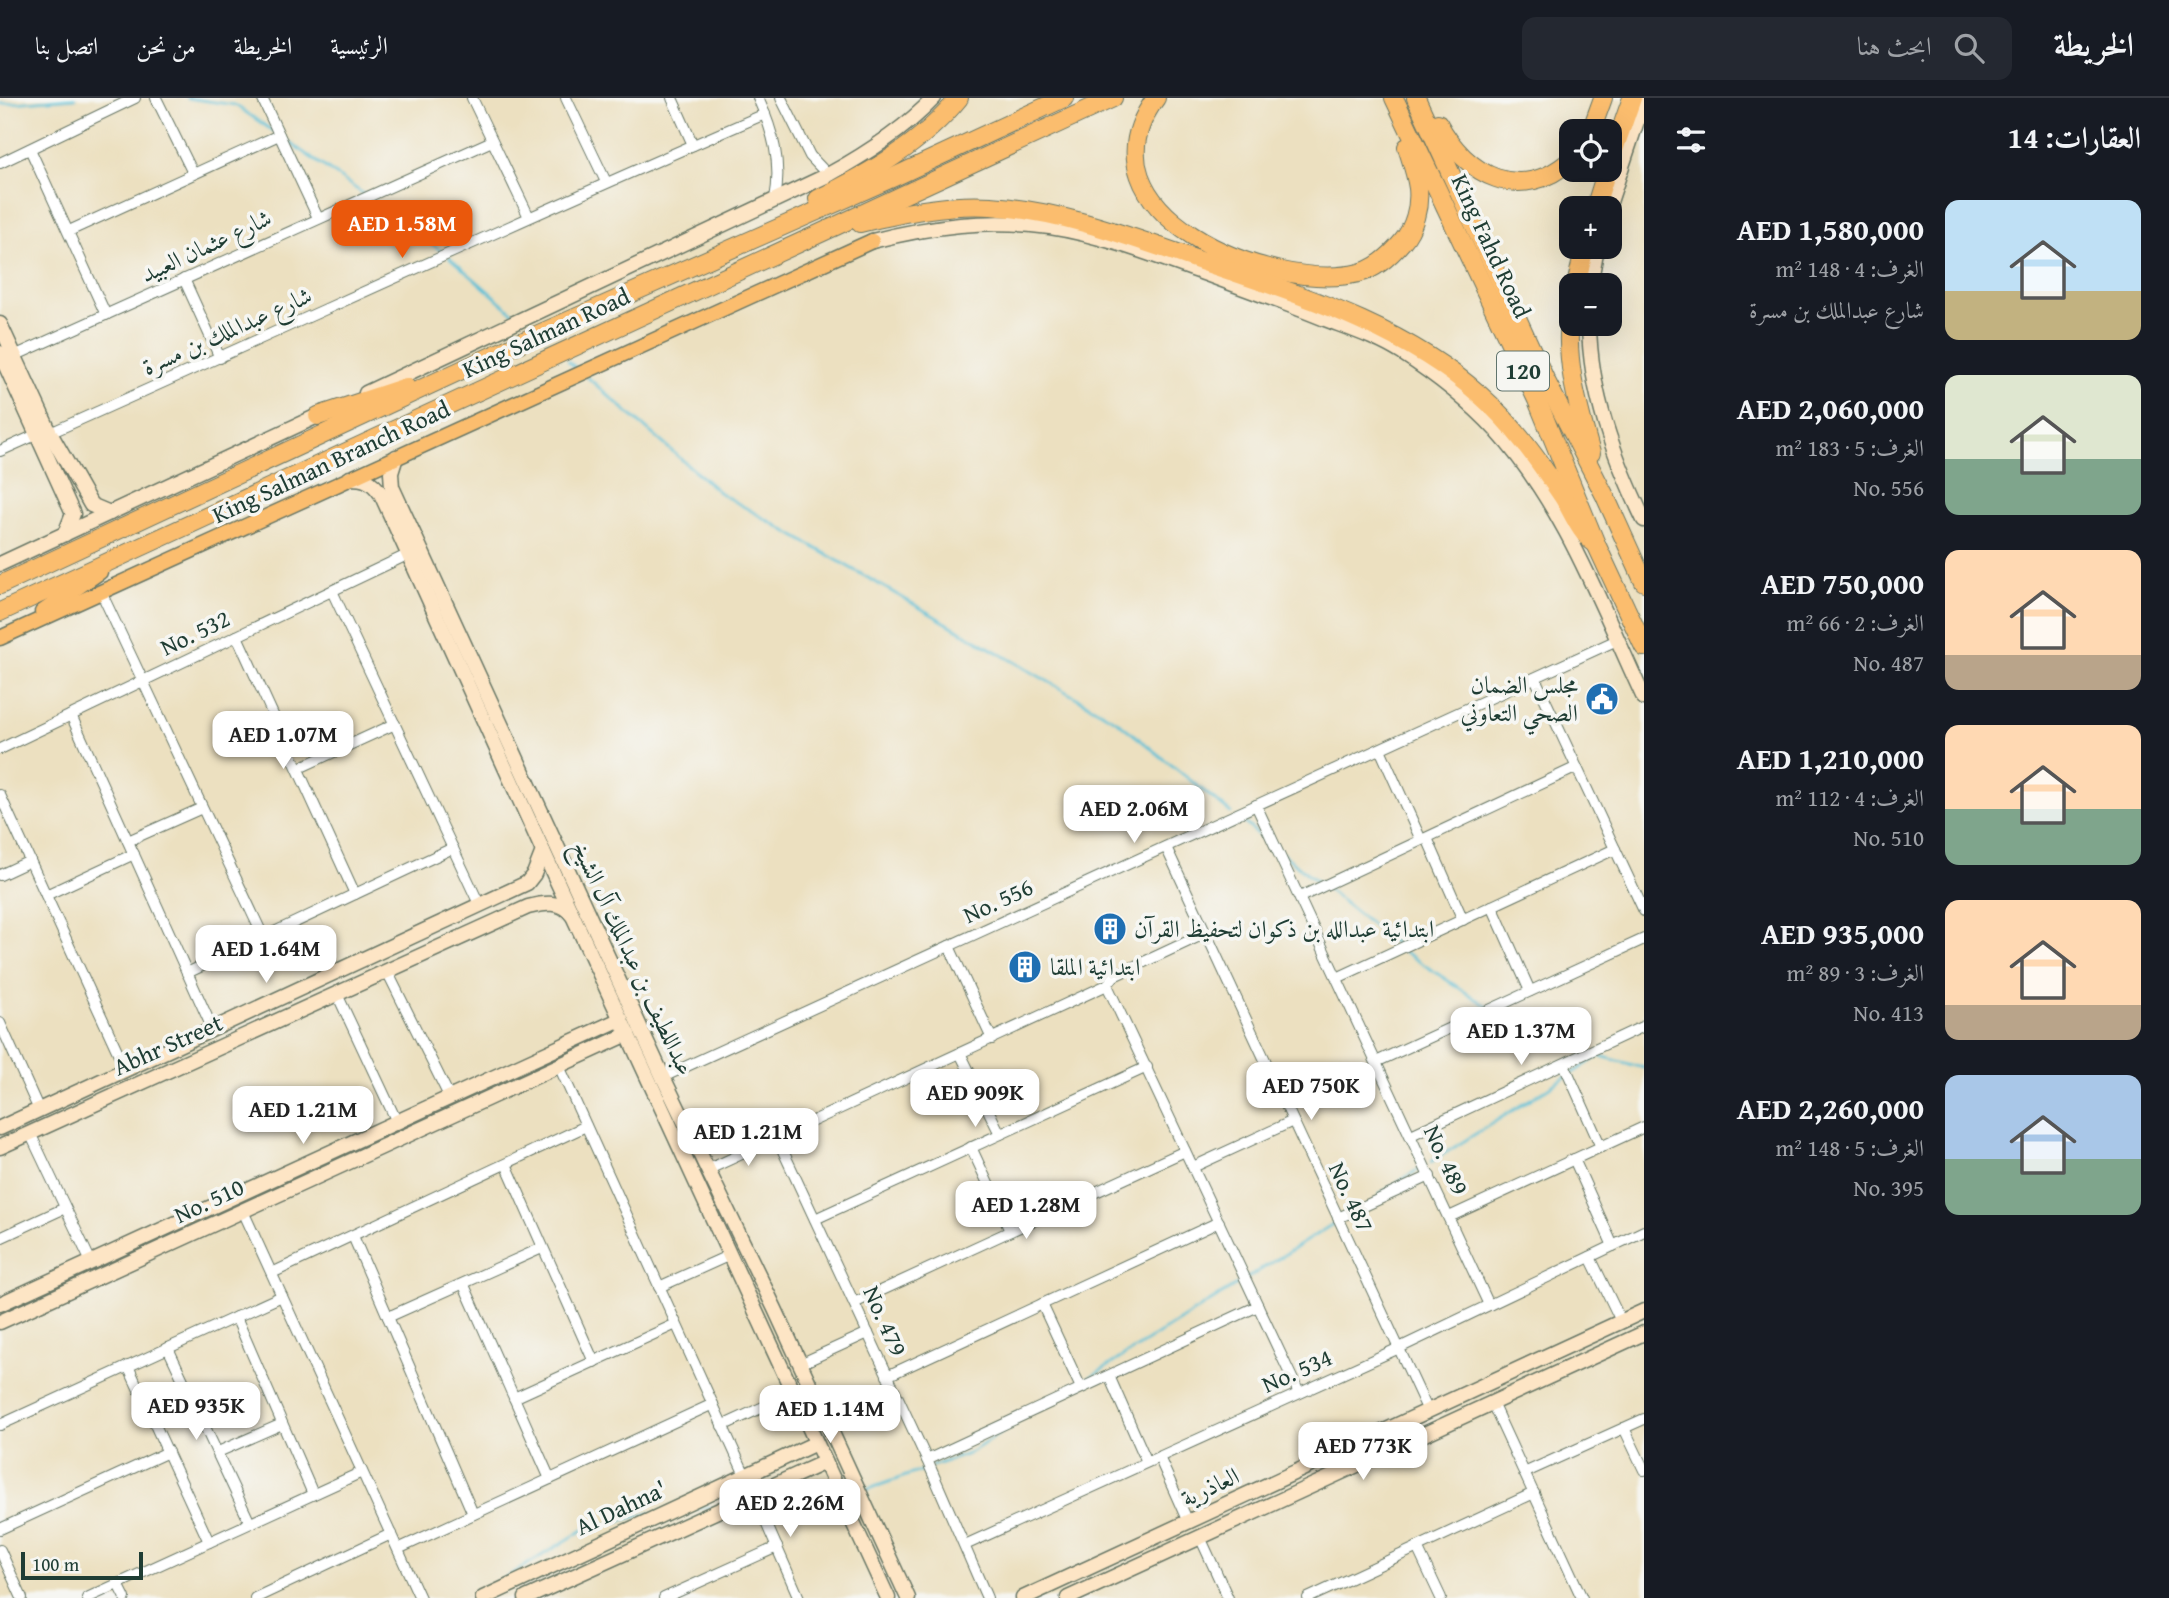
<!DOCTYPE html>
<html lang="ar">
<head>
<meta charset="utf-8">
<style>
	:root { --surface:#171b24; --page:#242831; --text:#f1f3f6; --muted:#9ea1a6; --line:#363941; --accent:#ea580c }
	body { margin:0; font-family:"Gentium Book Plus",Amiri,serif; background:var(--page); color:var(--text); direction:rtl; height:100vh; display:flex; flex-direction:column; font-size:26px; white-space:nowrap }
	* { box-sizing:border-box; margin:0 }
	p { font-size:23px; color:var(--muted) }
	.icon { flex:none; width:38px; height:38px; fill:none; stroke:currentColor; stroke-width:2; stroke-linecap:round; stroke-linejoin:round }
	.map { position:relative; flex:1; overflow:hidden; direction:ltr }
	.panel { display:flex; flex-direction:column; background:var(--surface); width:525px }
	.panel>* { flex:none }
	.controls { position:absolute; left:1559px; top:21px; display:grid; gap:14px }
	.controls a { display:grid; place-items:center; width:63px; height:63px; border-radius:14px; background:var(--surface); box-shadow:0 7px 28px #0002; font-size:35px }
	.scale { position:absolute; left:21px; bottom:18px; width:122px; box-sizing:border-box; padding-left:7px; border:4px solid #1f3d34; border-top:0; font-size:19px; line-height:24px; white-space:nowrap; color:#1f3d34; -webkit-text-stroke:5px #f6f6f2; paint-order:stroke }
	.price { position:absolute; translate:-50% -60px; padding:0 16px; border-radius:14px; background:#fff; color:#222; font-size:23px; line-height:46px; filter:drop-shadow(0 2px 4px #0008) }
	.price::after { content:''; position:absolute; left:50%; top:42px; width:21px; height:16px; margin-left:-10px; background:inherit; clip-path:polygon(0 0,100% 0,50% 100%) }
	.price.current { background:var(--accent); color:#fff }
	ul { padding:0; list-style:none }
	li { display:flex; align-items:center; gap:21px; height:175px; padding:0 28px }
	li span { display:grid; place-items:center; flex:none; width:196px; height:140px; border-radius:14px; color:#555 }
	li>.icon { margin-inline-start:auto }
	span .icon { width:84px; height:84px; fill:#fffc; stroke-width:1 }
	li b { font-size:30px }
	h2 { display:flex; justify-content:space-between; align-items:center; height:84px; padding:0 28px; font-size:30px }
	header { display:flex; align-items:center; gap:42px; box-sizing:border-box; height:98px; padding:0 35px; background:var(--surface); border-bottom:2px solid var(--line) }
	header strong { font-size:33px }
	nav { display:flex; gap:38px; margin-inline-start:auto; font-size:24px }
	.search { width:490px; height:63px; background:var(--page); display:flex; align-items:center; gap:18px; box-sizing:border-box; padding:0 24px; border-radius:14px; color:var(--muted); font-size:26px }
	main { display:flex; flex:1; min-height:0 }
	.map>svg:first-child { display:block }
</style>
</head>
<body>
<header>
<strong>الخريطة</strong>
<div class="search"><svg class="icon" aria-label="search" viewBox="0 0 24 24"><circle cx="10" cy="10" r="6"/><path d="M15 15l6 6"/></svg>ابحث هنا</div>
<nav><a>الرئيسية</a><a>الخريطة</a><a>من نحن</a><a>اتصل بنا</a></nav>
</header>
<main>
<section class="panel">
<h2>العقارات: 14<svg class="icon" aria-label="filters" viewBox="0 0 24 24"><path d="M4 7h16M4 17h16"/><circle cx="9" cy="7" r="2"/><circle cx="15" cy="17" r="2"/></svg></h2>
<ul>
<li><span style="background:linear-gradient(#bfe0f5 65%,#c2b280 0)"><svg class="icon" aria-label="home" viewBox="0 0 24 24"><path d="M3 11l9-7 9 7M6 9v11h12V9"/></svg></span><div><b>AED 1,580,000</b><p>الغرف: 4 · 148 m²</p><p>شارع عبدالملك بن مسرة</p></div></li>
<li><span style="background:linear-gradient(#dfe7d0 60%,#7fa58c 0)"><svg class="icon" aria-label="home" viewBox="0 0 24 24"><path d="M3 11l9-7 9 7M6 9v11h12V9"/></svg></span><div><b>AED 2,060,000</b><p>الغرف: 5 · 183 m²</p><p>No. 556</p></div></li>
<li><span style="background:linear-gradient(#ffd9b3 75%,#b9a48a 0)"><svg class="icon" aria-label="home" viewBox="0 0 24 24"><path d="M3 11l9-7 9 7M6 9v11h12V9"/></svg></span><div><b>AED 750,000</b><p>الغرف: 2 · 66 m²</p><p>No. 487</p></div></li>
<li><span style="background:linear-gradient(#ffd9b3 60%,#7fa58c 0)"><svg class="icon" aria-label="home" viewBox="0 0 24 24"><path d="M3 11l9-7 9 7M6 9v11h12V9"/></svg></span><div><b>AED 1,210,000</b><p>الغرف: 4 · 112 m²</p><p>No. 510</p></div></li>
<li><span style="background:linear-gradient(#ffd9b3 75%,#b9a48a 0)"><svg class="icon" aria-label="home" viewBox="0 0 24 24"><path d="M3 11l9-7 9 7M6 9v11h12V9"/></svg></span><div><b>AED 935,000</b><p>الغرف: 3 · 89 m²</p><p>No. 413</p></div></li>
<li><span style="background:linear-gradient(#a9c7e8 60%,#7fa58c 0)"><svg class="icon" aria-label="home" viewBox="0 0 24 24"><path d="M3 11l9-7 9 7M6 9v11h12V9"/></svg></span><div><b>AED 2,260,000</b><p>الغرف: 5 · 148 m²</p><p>No. 395</p></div></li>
</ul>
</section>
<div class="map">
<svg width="1644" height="1500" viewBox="0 0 1644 1500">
	<rect width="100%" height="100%" fill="#f6f6f2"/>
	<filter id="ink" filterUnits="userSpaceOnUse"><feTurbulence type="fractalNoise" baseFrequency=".0143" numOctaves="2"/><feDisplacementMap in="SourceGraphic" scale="14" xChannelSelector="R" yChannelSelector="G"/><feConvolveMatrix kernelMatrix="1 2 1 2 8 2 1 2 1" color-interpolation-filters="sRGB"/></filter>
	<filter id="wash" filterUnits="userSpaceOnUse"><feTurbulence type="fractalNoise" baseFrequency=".00686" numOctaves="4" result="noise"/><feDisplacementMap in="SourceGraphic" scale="28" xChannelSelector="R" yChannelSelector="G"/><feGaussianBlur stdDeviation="1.57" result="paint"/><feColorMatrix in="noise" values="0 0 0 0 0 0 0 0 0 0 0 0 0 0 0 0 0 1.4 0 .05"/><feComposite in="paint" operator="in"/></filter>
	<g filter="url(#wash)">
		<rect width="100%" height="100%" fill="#ece0c0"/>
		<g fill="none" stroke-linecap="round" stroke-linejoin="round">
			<g stroke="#59bfd7" stroke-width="2.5">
				<polyline points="187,0 235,7 273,33"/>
				<polyline points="0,6 75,0"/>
				<polyline points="287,43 365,97"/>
				<polyline points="370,101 444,155"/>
				<polyline points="449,159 517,218"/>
				<polyline points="547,244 551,248"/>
				<polyline points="568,263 575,269"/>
				<polyline points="587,279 720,395 1117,623 1231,715"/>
				<polyline points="1237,719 1270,746"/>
				<polyline points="1283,756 1319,785"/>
				<polyline points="1327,791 1398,848"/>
				<polyline points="1403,853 1488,909"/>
				<polyline points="1494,913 1583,954"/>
				<polyline points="1593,956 1644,970"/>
				<polyline points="1573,975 1599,958"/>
				<polyline points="1431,1064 1567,978"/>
				<polyline points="1380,1096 1419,1071"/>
				<polyline points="1081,1285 1336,1124"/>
				<polyline points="932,1368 968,1356 1013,1327"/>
				<polyline points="863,1393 926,1371"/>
				<polyline points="763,1405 836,1400"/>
				<polyline points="689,1411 711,1409"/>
				<polyline points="491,1489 583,1432 651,1415"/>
			</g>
		</g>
	</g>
	<g filter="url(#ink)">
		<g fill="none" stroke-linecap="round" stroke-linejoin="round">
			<defs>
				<g id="street">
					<polyline points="156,0 193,75"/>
					<polyline points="262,0 318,120"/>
					<polyline points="472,0 529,119"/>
					<polyline points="566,0 606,84"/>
					<polyline points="672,0 693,47"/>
					<path d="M758,0C773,33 782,65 775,101"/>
					<polyline points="781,0 810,58 828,77"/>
					<polyline points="30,51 106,217"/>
					<polyline points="0,65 135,0"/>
					<polyline points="69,133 279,37"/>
					<polyline points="184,181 220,260"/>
					<polyline points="14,258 492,43"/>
					<path d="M50,335C289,229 525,119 765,16"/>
					<polyline points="0,353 38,336"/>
					<polyline points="332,493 480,808"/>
					<polyline points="101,494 263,838"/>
					<polyline points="237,538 355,796"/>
					<polyline points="1535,580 1644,813"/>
					<polyline points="71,617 213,932"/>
					<polyline points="0,651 409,456"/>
					<polyline points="1380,651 1421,742"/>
					<polyline points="299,670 395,626"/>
					<polyline points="0,697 126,972"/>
					<polyline points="1256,707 1489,1207"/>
					<polyline points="1427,740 1463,822"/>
					<polyline points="128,743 202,710"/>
					<polyline points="1166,749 1428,1313"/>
					<polyline points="0,777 30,763"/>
					<polyline points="46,797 134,756"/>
					<polyline points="1300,799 1575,670"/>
					<polyline points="1492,808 1530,893"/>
					<polyline points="949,848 992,941"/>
					<polyline points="387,873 450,1000"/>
					<polyline points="187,875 453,750"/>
					<polyline points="1337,880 1615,751"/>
					<polyline points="1107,887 1299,1295"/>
					<polyline points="337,896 397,1024"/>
					<polyline points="0,925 39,1012"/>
					<polyline points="960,955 1000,1036"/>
					<polyline points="1376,964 1644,841"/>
					<polyline points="1564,966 1601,1049"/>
					<polyline points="559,968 745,1377"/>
					<polyline points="663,979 1617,542"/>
					<polyline points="30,1035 91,1164"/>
					<polyline points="1411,1037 1644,928"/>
					<polyline points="777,1040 927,1362 987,1500"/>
					<polyline points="971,1049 1010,1133"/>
					<polyline points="1574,1061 1613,1148"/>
					<polyline points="506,1066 594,1264"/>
					<polyline points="1193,1069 1293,1023"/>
					<polyline points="707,1072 1107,887 1114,878 1206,835"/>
					<polyline points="243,1113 420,1500"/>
					<polyline points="1449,1119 1644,1029"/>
					<polyline points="1338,1120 1430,1078"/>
					<polyline points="815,1121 1147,969"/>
					<polyline points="353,1138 473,1416"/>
					<polyline points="0,1140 65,1110"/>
					<polyline points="1590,1159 1621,1223"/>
					<polyline points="272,1175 586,1028"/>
					<polyline points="464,1187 550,1381"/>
					<polyline points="659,1189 730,1157"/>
					<polyline points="854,1205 1185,1053"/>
					<polyline points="1042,1206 1081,1290"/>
					<polyline points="236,1219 313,1396"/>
					<polyline points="388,1219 542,1150"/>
					<polyline points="168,1250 250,1425"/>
					<polyline points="800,1266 868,1235"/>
					<polyline points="128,1268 209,1444"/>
					<polyline points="887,1278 1219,1124"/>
					<polyline points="1109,1278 1147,1364"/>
					<polyline points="514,1300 676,1226"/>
					<polyline points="1492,1305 1582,1500"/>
					<polyline points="0,1327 282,1198"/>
					<polyline points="722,1328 794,1295"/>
					<polyline points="1624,1330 1644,1372"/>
					<polyline points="218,1354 282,1326"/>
					<polyline points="1159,1359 1188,1424"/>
					<polyline points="927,1362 1258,1208"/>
					<polyline points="1524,1375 1644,1321"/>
					<polyline points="753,1395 799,1500"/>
					<polyline points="0,1431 168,1354"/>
					<polyline points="1200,1439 1228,1500"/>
					<polyline points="965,1447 1397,1251 1644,1133"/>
					<polyline points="1417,1449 1441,1500"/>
					<polyline points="398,1451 713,1306"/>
					<polyline points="0,1452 22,1500"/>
					<polyline points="118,1486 125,1500"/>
					<polyline points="87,1500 362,1374"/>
					<polyline points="255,1500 391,1436"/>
					<polyline points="664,1500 777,1449"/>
					<polyline points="1308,1500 1534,1395"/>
				</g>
				<g id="secondary">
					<polyline points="1608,110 1644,2"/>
					<path d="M872,143C931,128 989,120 1050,129C1103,137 1156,158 1206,176C1246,191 1286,205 1325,221C1351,231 1379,240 1402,255C1436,277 1469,303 1496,332C1565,408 1601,508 1644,600"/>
					<polyline points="1590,187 1597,149"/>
					<polyline points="0,226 50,335 91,407 110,415"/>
					<path d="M1589,226C1590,296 1614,359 1644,422"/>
					<polyline points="0,255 73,416 65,436"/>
					<path d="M366,295L828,77C866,56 904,32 934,0"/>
					<polyline points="396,359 391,375 392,389 663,979 775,1211 908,1500"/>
					<path d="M350,380C365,380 372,383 381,396L543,753L888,1500"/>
					<polyline points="0,466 326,314"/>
					<polyline points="0,1030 527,785 534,776 543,753"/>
					<path d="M0,1049L528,809C544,805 561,802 572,817"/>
					<polyline points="0,1206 621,921"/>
					<polyline points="0,1224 628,936"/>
					<polyline points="483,1500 816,1345"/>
					<polyline points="526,1500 825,1364"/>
					<polyline points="1023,1500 1644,1213"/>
					<polyline points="1068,1500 1644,1235"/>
				</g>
				<g id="primary">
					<polyline points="42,514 100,474"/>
					<polyline points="0,540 872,143"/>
				</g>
				<g id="highway">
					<path d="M1156,0C1072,113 1270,196 1359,175C1376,171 1391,157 1402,144C1414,130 1420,109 1418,90C1416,76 1411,62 1407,49"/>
					<polyline points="1394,0 1537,302 1596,446 1644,549"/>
					<polyline points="1416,0 1545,281 1605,398 1644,484"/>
					<path d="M1438,25C1466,78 1521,107 1572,61"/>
					<polyline points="1591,33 1603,0"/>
					<polyline points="1610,63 1632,0"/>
					<path d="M818,101C870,75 922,46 959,0"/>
					<polyline points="1595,110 1607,72"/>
					<path d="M860,125C902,115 948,105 991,108C1062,113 1128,138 1195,161C1293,195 1401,226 1480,297C1513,326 1539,363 1563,399C1573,415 1580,436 1596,446"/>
					<polyline points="1576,187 1585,149"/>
					<path d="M1572,208C1562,255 1578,309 1591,355"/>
					<polyline points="318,318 406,289"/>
					<polyline points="0,487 541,235 894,79 1064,0"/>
					<polyline points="0,514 1113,0"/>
				</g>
			</defs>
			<use href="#street" stroke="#677665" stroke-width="12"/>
			<use href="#secondary" stroke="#677665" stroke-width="17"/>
			<use href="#primary" stroke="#677665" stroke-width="17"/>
			<use href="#highway" stroke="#677665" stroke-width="20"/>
			<use href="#street" stroke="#fff" stroke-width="10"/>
			<use href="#secondary" stroke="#fde5c5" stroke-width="14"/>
			<use href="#primary" stroke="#fbbd6e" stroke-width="14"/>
			<use href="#highway" stroke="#fbbd6e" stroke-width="18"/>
		</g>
	</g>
	<defs>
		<symbol id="civic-disc" viewBox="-11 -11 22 22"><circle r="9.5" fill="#1f6fb2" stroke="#f6f6f2"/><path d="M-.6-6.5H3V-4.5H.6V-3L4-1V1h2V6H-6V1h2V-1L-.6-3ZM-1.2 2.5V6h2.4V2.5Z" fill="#fff"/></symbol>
		<symbol id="building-disc" viewBox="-11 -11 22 22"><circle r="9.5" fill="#1f6fb2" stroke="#f6f6f2"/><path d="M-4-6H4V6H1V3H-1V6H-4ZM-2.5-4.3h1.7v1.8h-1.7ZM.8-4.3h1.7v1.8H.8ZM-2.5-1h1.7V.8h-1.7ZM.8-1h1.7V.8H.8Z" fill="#fff"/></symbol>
	</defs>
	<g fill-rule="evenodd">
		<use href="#civic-disc" x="1583" y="582" width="38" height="38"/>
		<use href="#building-disc" x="1091" y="812" width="38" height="38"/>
		<use href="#building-disc" x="1006" y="850" width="38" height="38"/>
	</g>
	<g text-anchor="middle" stroke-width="7" stroke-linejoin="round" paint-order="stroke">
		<rect fill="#f6f6f2" stroke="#60746d" stroke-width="2" x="1497" y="253.5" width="52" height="39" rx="5"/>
		<g font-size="23" font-weight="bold" fill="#1f3d34">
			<text x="1523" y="281">120</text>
		</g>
		<g font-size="24" fill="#1f3d34" stroke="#f6f6f2">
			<text transform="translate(206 148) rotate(-25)" y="8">شارع عثمان العبيد</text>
			<text transform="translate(1491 148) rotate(65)" y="8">King Fahd Road</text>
			<text transform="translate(227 233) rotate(-24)" y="8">شارع عبدالملك بن مسرة</text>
			<text transform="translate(546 235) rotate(-25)" y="8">King Salman Road</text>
			<text transform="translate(331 364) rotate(-25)" y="8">King Salman Branch Road</text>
			<text transform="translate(195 535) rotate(-26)" y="8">No. 532</text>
			<text transform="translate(998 803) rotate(-25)" y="8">No. 556</text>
			<text transform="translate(633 860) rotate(65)" y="8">عبداللطيف بن عبدالملك آل الشيخ</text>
			<text transform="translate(168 947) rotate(-24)" y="8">Abhr Street</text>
			<text transform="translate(1446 1062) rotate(65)" y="8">No. 489</text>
			<text transform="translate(1351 1099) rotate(65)" y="8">No. 487</text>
			<text transform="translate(209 1103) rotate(-25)" y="8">No. 510</text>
			<text transform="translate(885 1223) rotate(66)" y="8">No. 479</text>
			<text transform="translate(1297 1273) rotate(-24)" y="8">No. 534</text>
			<text transform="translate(1210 1389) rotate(-25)" y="8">العاذرية</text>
			<text transform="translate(621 1410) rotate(-25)" y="8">Al Dahna'</text>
		</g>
		<g font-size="24" fill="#1f3d34" stroke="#f6f6f2" text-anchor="start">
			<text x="1578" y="595" text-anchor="end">مجلس الضمان<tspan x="1578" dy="28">الصحي التعاوني</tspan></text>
			<text x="1134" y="839">ابتدائية عبدالله بن ذكوان لتحفيظ القرآن</text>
			<text x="1050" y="877">ابتدائية الملقا</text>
		</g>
	</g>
</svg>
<div class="controls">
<a><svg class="icon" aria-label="locate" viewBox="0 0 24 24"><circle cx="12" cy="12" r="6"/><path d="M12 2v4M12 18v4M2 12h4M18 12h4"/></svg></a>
<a>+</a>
<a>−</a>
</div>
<div class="scale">100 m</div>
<b class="price current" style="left:402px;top:162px">AED 1.58M</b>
<b class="price" style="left:283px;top:673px">AED 1.07M</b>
<b class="price" style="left:1134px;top:747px">AED 2.06M</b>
<b class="price" style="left:266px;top:887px">AED 1.64M</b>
<b class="price" style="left:1521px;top:969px">AED 1.37M</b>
<b class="price" style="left:1311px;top:1024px">AED 750K</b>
<b class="price" style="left:975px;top:1031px">AED 909K</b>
<b class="price" style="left:303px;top:1048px">AED 1.21M</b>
<b class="price" style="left:748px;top:1070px">AED 1.21M</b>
<b class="price" style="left:1026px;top:1143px">AED 1.28M</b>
<b class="price" style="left:196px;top:1344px">AED 935K</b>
<b class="price" style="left:830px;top:1347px">AED 1.14M</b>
<b class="price" style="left:1363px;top:1384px">AED 773K</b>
<b class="price" style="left:790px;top:1441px">AED 2.26M</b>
</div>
</main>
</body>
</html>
